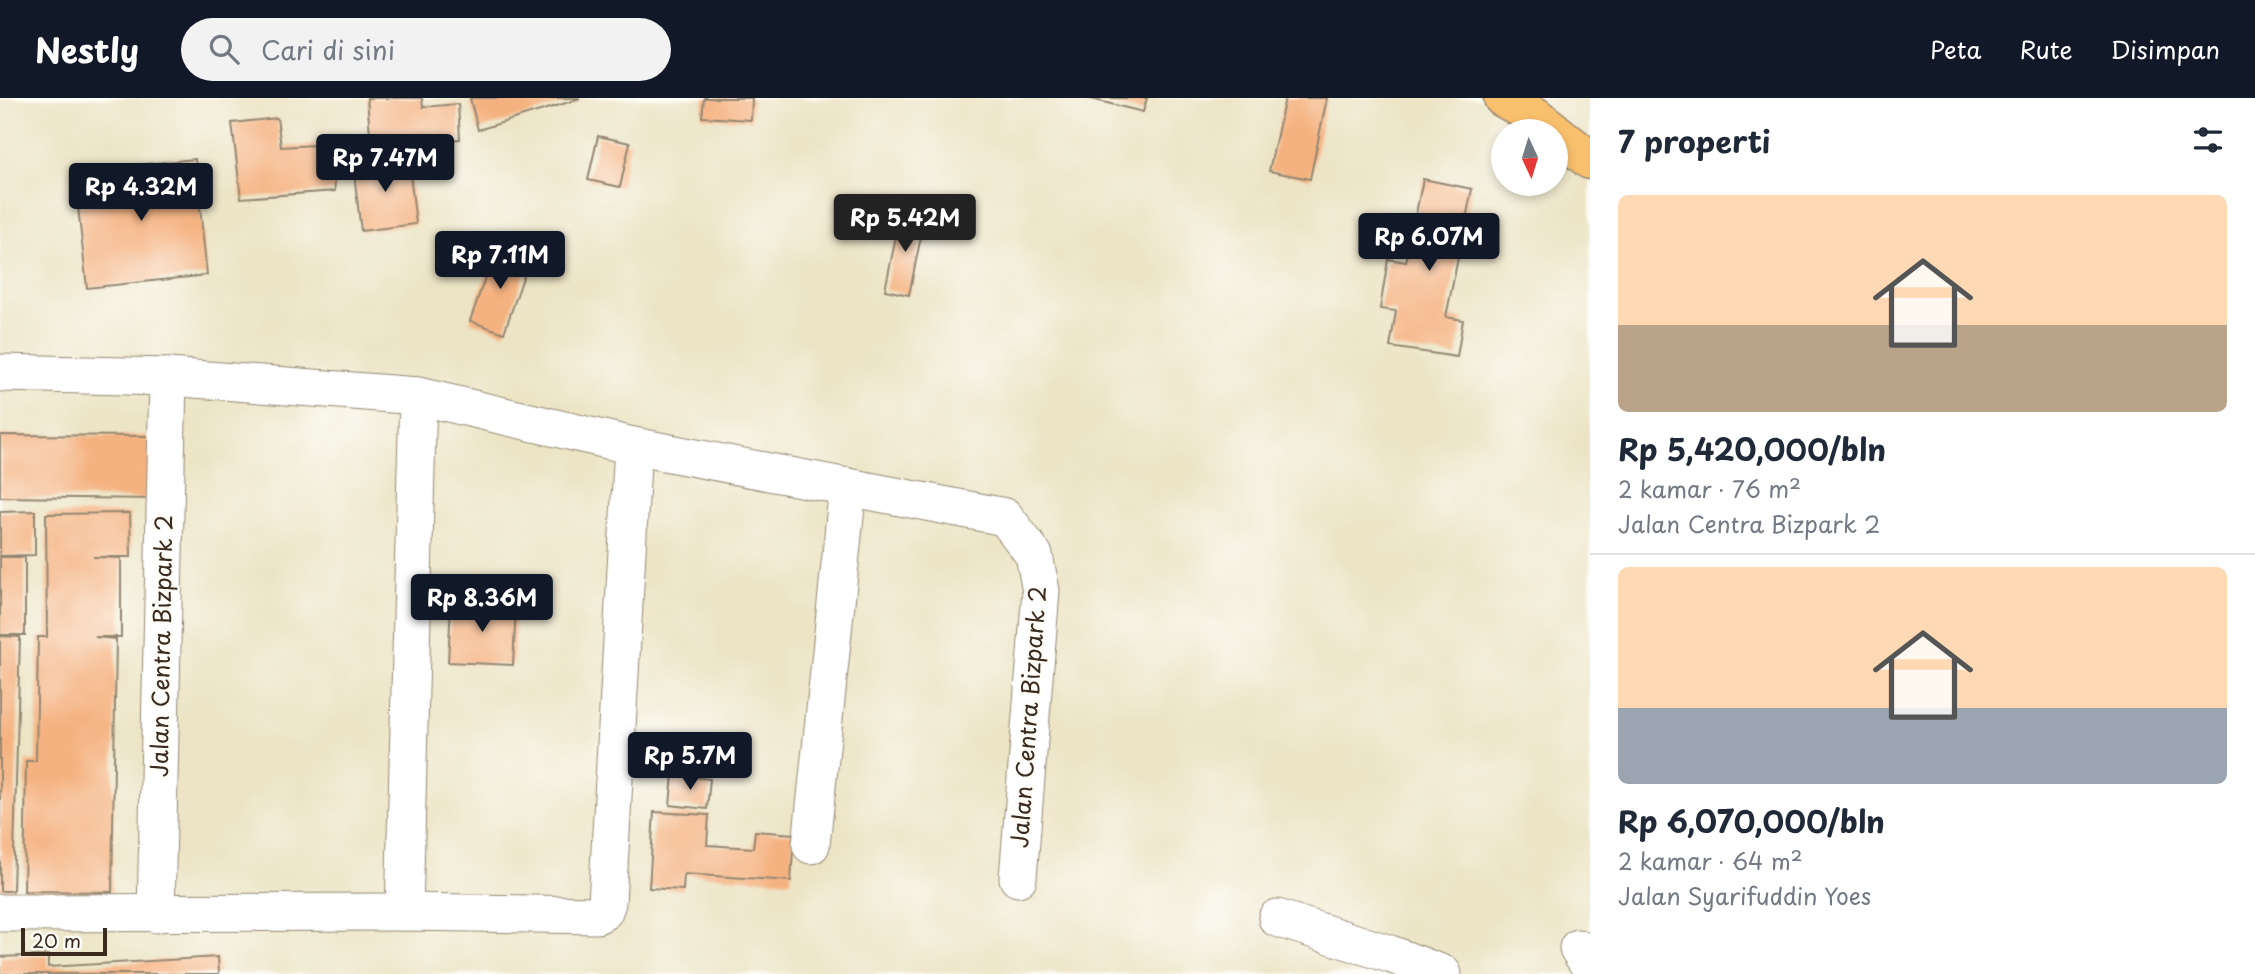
<!DOCTYPE html>
<html lang="id">
<head>
<meta charset="utf-8">
<style>
	:root { --surface:#fff; --page:#f2f2f3; --text:#1f2937; --muted:#747a83; --line:#e0e1e3; --accent:#111827 }
	body { margin:0; font-family:"Playpen Sans",sans-serif; background:var(--page); color:var(--text); height:100vh; display:flex; flex-direction:column; font-size:26px; white-space:nowrap }
	* { box-sizing:border-box; margin:0 }
	p { font-size:23px; color:var(--muted) }
	.icon { flex:none; width:38px; height:38px; fill:none; stroke:currentColor; stroke-width:2; stroke-linecap:round; stroke-linejoin:round }
	.map { position:relative; flex:1; overflow:hidden }
	.sheet { display:flex; flex-direction:column; background:var(--surface); width:665px }
	.sheet>* { flex:none }
	.needle { width:46px; rotate:176deg }
	.buttons { position:absolute; left:1491px; top:21px; display:grid; gap:14px }
	.buttons a { display:grid; place-items:center; width:77px; height:77px; border-radius:50%; background:var(--surface); box-shadow:0 4px 10px #0003; font-size:35px }
	.scale { position:absolute; left:21px; bottom:18px; width:86px; box-sizing:border-box; padding-left:7px; border:4px solid #3b2a1e; border-top:0; font-size:19px; line-height:24px; white-space:nowrap; color:#3b2a1e; -webkit-text-stroke:5px #fdfcf7; paint-order:stroke }
	.price { position:absolute; translate:-50% -60px; padding:0 16px; border-radius:7px; background:var(--accent); color:#fff; font-size:23px; line-height:46px; filter:drop-shadow(0 2px 4px #0008) }
	.price::after { content:''; position:absolute; left:50%; top:42px; width:21px; height:16px; margin-left:-10px; background:inherit; clip-path:polygon(0 0,100% 0,50% 100%) }
	.price.selected { background:#222; color:#fff }
	ul { padding:0; list-style:none }
	li { display:grid; align-content:center; gap:14px; height:371px; padding:0 28px }
	li+li { border-top:2px solid var(--line) }
	li span { display:grid; place-items:center; height:217px; border-radius:10px; color:#555 }
	li>.icon { margin-inline-start:auto }
	span .icon { width:126px; height:126px; fill:#fffc; stroke-width:1 }
	li b { font-size:30px }
	h2 { display:flex; justify-content:space-between; align-items:center; height:84px; padding:0 28px; font-size:30px }
	header { display:flex; align-items:center; gap:42px; box-sizing:border-box; height:98px; padding:0 35px; background:var(--accent); color:#fff }
	header strong { font-size:33px }
	nav { display:flex; gap:38px; margin-inline-start:auto; font-size:24px }
	.search { width:490px; height:63px; background:var(--page); display:flex; align-items:center; gap:18px; box-sizing:border-box; padding:0 24px; border-radius:38px; color:var(--muted); font-size:26px }
	main { display:flex; flex:1; min-height:0 }
	.map>svg:first-child { display:block }
</style>
</head>
<body>
<header>
<strong>Nestly</strong>
<div class="search"><svg class="icon" aria-label="search" viewBox="0 0 24 24"><circle cx="10" cy="10" r="6"/><path d="M15 15l6 6"/></svg>Cari di sini</div>
<nav><a>Peta</a><a>Rute</a><a>Disimpan</a></nav>
</header>
<main>
<div class="map">
<svg width="1590" height="876" viewBox="0 0 1590 876">
	<rect width="100%" height="100%" fill="#fdfcf7"/>
	<filter id="ink" filterUnits="userSpaceOnUse"><feTurbulence type="fractalNoise" baseFrequency=".0143" numOctaves="2"/><feDisplacementMap in="SourceGraphic" scale="14" xChannelSelector="R" yChannelSelector="G"/><feConvolveMatrix kernelMatrix="1 2 1 2 8 2 1 2 1" color-interpolation-filters="sRGB"/></filter>
	<filter id="wash" filterUnits="userSpaceOnUse"><feTurbulence type="fractalNoise" baseFrequency=".00686" numOctaves="4" result="noise"/><feDisplacementMap in="SourceGraphic" scale="28" xChannelSelector="R" yChannelSelector="G"/><feGaussianBlur stdDeviation="1.57" result="paint"/><feColorMatrix in="noise" values="0 0 0 0 0 0 0 0 0 0 0 0 0 0 0 0 0 1.4 0 .05"/><feComposite in="paint" operator="in"/></filter>
	<g filter="url(#wash)">
		<rect width="100%" height="100%" fill="#ece4c5"/>
		<g id="blocks">
			<g fill="#f5b281">
				<polygon points="367,0 422,0 423,9 458,6 460,41 371,48"/>
				<polygon points="470,0 579,0 579,1 478,32"/>
				<polygon points="704,0 752,0 751,22 702,19"/>
				<polygon points="1087,0 1147,0 1143,14"/>
				<polygon points="1285,0 1327,0 1310,81 1269,73"/>
				<polygon points="277,20 281,49 332,46 335,93 241,100 232,25"/>
				<polygon points="598,38 630,45 620,89 588,82"/>
				<polygon points="408,59 416,126 361,133 353,67"/>
				<polygon points="195,61 207,177 87,190 74,73"/>
				<polygon points="1423,81 1472,91 1446,219 1463,222 1457,259 1390,249 1396,213 1380,211 1388,161 1406,164"/>
				<polygon points="901,114 925,119 909,197 885,192"/>
				<polygon points="495,151 529,162 504,235 470,223"/>
				<polygon points="0,337 156,338 156,401 0,399"/>
				<polygon points="35,413 35,457 0,458 0,414"/>
				<polygon points="130,415 131,459 93,459 121,460 121,539 95,539 116,541 112,794 24,793 26,663 36,663 38,539 47,539 46,416"/>
				<rect x="0" y="459" width="25" height="78"/>
				<polygon points="451,506 516,509 513,567 448,564"/>
				<polygon points="0,538 20,539 13,793 0,793"/>
				<polygon points="673,677 710,681 707,711 670,707"/>
				<polygon points="654,714 709,717 707,747 753,750 755,733 794,736 791,783 684,776 683,792 649,790"/>
				<polygon points="48,857 48,869 218,859 219,876 0,876 0,859"/>
			</g>
		</g>
	</g>
	<g filter="url(#ink)">
		<use href="#blocks" fill-opacity="0" stroke="#948772" stroke-width="2"/>
		<g fill="none" stroke-linecap="round" stroke-linejoin="round">
			<defs>
				<g id="minor">
					<polyline points="0,275 168,279 156,816"/>
					<polyline points="633,348 1005,419 1034,457 1041,493 1018,780"/>
					<polyline points="811,747 848,389"/>
					<polyline points="404,814 418,298"/>
					<polyline points="0,815 404,814 597,817 604,813 607,805 633,348 418,298 168,279"/>
					<polyline points="1277,820 1390,856 1443,876"/>
					<polyline points="1578,850 1590,869"/>
				</g>
				<g id="highway">
					<polyline points="1503,0 1535,18 1554,33"/>
					<polyline points="1556,35 1590,62"/>
				</g>
			</defs>
			<use href="#minor" stroke="#948772" stroke-width="39"/>
			<use href="#highway" stroke="#948772" stroke-width="41"/>
			<use href="#minor" stroke="#fff" stroke-width="37"/>
			<use href="#highway" stroke="#f8bf6c" stroke-width="38"/>
		</g>
	</g>
	<g text-anchor="middle" stroke-width="5" stroke-linejoin="round" paint-order="stroke">
		<g font-size="23" fill="#3b2a1e" stroke="#fdfcf7">
			<text transform="translate(162 548) rotate(-89)" y="8">Jalan Centra Bizpark 2</text>
			<text transform="translate(1029 619) rotate(-86)" y="8">Jalan Centra Bizpark 2</text>
		</g>
	</g>
</svg>
<div class="buttons">
<a><svg class="needle" viewBox="-14 -14 28 28"><path d="M0-13l5 13h-10z" fill="#e53935"/><path d="M0 13l5-13h-10z" fill="#747a83"/></svg></a>
</div>
<div class="scale">20 m</div>
<b class="price" style="left:385px;top:96px">Rp 7.47M</b>
<b class="price" style="left:141px;top:125px">Rp 4.32M</b>
<b class="price selected" style="left:905px;top:156px">Rp 5.42M</b>
<b class="price" style="left:1429px;top:175px">Rp 6.07M</b>
<b class="price" style="left:500px;top:193px">Rp 7.11M</b>
<b class="price" style="left:482px;top:536px">Rp 8.36M</b>
<b class="price" style="left:690px;top:694px">Rp 5.7M</b>
</div>
<section class="sheet">
<h2>7 properti<svg class="icon" aria-label="filters" viewBox="0 0 24 24"><path d="M4 7h16M4 17h16"/><circle cx="9" cy="7" r="2"/><circle cx="15" cy="17" r="2"/></svg></h2>
<ul>
<li><span style="background:linear-gradient(#ffd9b3 60%,#b9a48a 0)"><svg class="icon" aria-label="home" viewBox="0 0 24 24"><path d="M3 11l9-7 9 7M6 9v11h12V9"/></svg></span><div><b>Rp 5,420,000/bln</b><p>2 kamar · 76 m²</p><p>Jalan Centra Bizpark 2</p></div></li>
<li><span style="background:linear-gradient(#ffd9b3 65%,#9aa5b1 0)"><svg class="icon" aria-label="home" viewBox="0 0 24 24"><path d="M3 11l9-7 9 7M6 9v11h12V9"/></svg></span><div><b>Rp 6,070,000/bln</b><p>2 kamar · 64 m²</p><p>Jalan Syarifuddin Yoes</p></div></li>
</ul>
</section>
</main>
</body>
</html>
